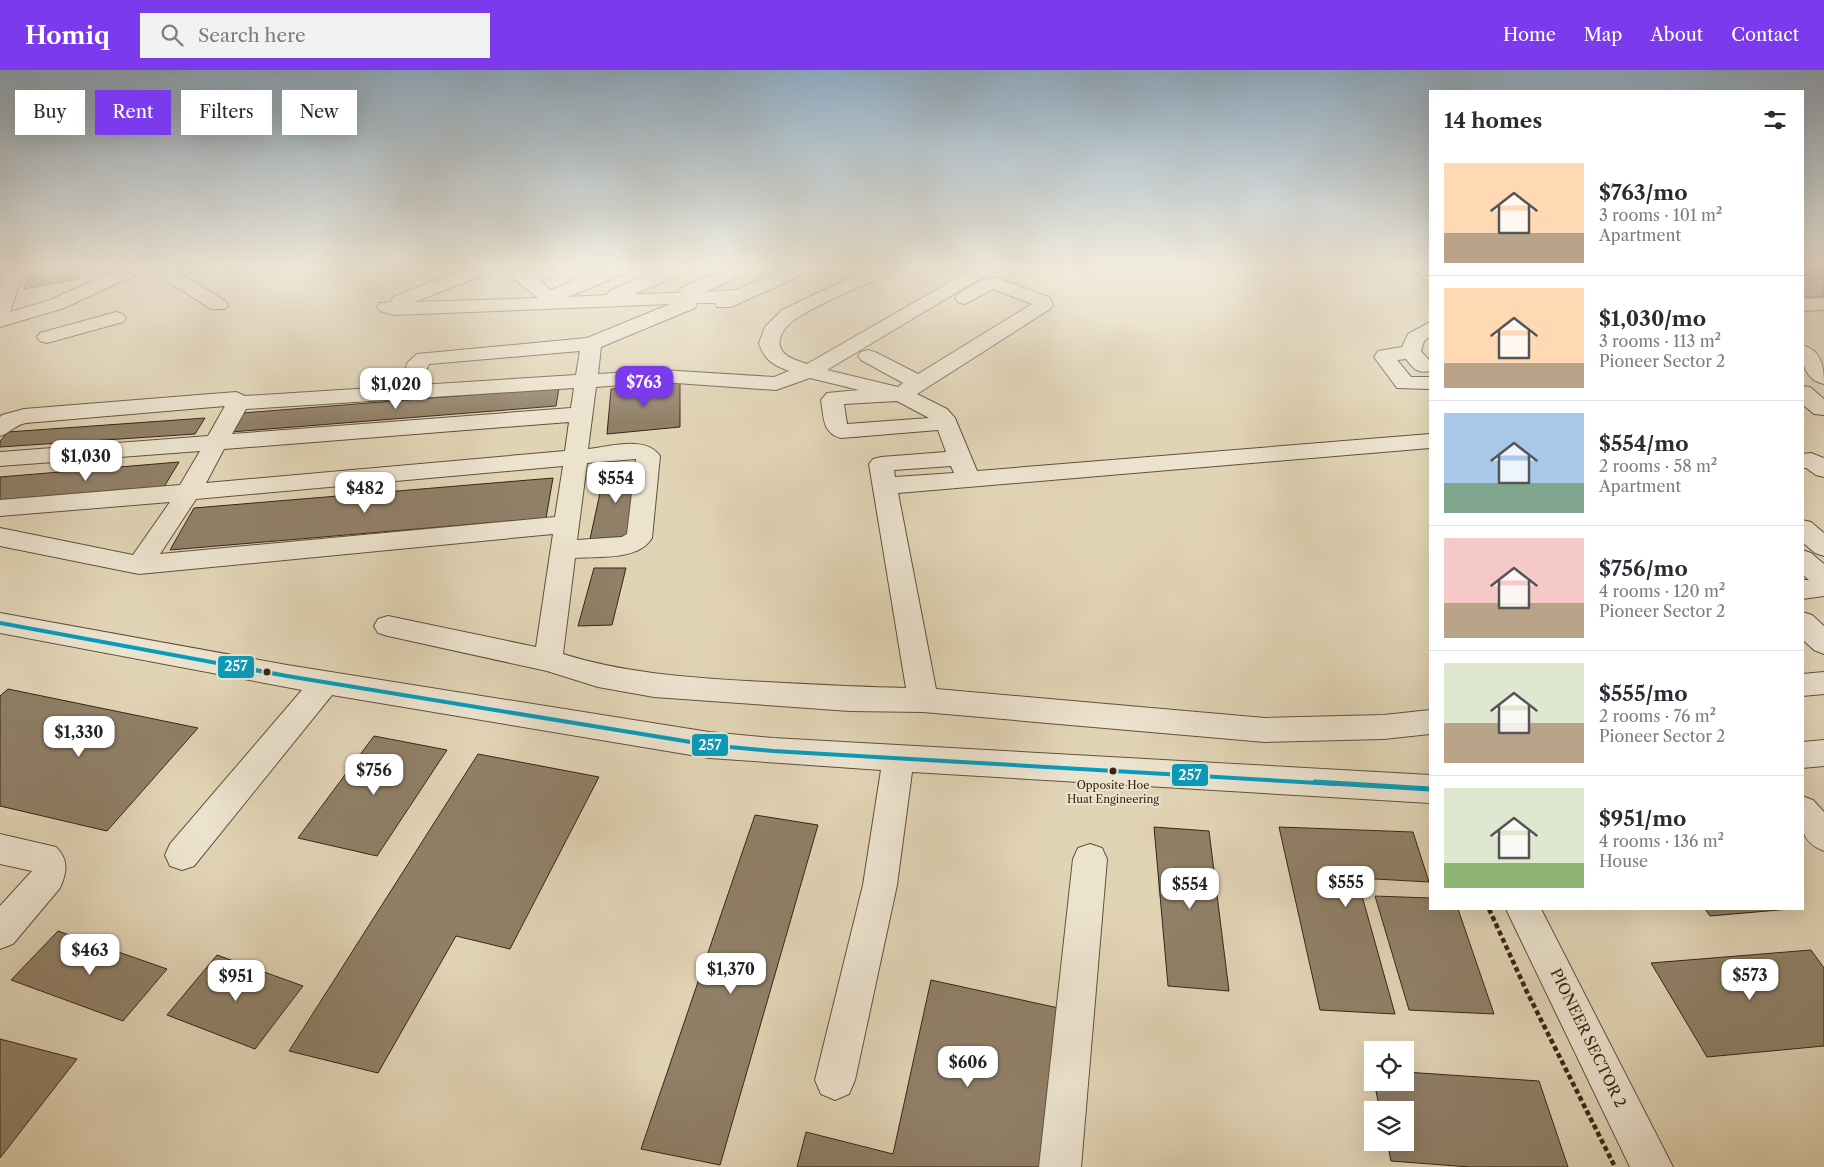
<!DOCTYPE html>
<html lang="en">
<head>
<meta charset="utf-8">
<style>
	:root { --surface:#fff; --page:#f2f2f3; --text:#2b2b33; --muted:#7c7c81; --line:#e1e1e2; --accent:#7c3aed }
	body { margin:0; font-family:"Libre Caslon Text",serif; background:var(--page); color:var(--text); height:100vh; display:flex; flex-direction:column; font-size:19px; white-space:nowrap }
	* { box-sizing:border-box; margin:0 }
	p { font-size:16px; color:var(--muted) }
	.icon { flex:none; width:28px; height:28px; fill:none; stroke:currentColor; stroke-width:2; stroke-linecap:round; stroke-linejoin:round }
	.map { position:relative; flex:1; overflow:hidden }
	.sheet { position:absolute; left:1429px; top:20px; width:375px; height:820px; display:flex; flex-direction:column; background:var(--surface); border-radius:0px; box-shadow:0 5px 20px #0002 }
	.sheet>* { flex:none }
	.hud { position:absolute; left:15px; top:20px; width:475px; height:45px; display:flex; gap:10px }
	.fabs { position:absolute; left:1364px; top:971px; display:grid; gap:10px }
	.fabs a { display:grid; place-items:center; width:50px; height:50px; border-radius:0px; background:var(--surface); box-shadow:0 5px 20px #0002; font-size:25px }
	.price { position:absolute; translate:-50% -42px; padding:0 11px; border-radius:10px; background:#fff; color:#222; font-size:16px; line-height:32px; filter:drop-shadow(0 1px 2px #0008) }
	.price::after { content:''; position:absolute; left:50%; top:30px; width:15px; height:11px; margin-left:-8px; background:inherit; clip-path:polygon(0 0,100% 0,50% 100%) }
	.price.current { background:var(--accent); color:#fff }
	ul { padding:0; list-style:none }
	li { display:flex; align-items:center; gap:15px; height:125px; padding:0 15px }
	li+li { border-top:1px solid var(--line) }
	li span { display:grid; place-items:center; flex:none; width:140px; height:100px; border-radius:0px; color:#555 }
	li>.icon { margin-inline-start:auto }
	span .icon { width:60px; height:60px; fill:#fffc; stroke-width:1 }
	li b { font-size:21px }
	h2 { display:flex; justify-content:space-between; align-items:center; height:60px; padding:0 15px; font-size:21px }
	.chip { padding:0 18px; border-radius:0px; background:var(--surface); box-shadow:0 5px 20px #0002; font-size:18px; line-height:45px }
	.chip.current { background:var(--accent); color:#fff }
	header { display:flex; align-items:center; gap:30px; box-sizing:border-box; height:70px; padding:0 25px; background:var(--accent); color:#fff }
	header strong { font-size:24px }
	nav { display:flex; gap:28px; margin-inline-start:auto; font-size:18px }
	.search { width:350px; height:45px; background:var(--page); display:flex; align-items:center; gap:12px; box-sizing:border-box; padding:0 18px; border-radius:0px; color:var(--muted); font-size:19px }
	.map>svg:first-child { display:block }
</style>
</head>
<body>
<header>
<strong>Homiq</strong>
<div class="search"><svg class="icon" aria-label="search" viewBox="0 0 24 24"><circle cx="10" cy="10" r="6"/><path d="M15 15l6 6"/></svg>Search here</div>
<nav><a>Home</a><a>Map</a><a>About</a><a>Contact</a></nav>
</header>
<div class="map">
<svg width="1824" height="1097" viewBox="0 0 1824 1097">
	<rect width="100%" height="100%" fill="#e1d4b5"/>
	<filter id="stains"><feTurbulence type="fractalNoise" baseFrequency=".004" numOctaves="4"/><feColorMatrix values="0 0 0 0 .2 0 0 0 0 .09 0 0 0 0 .02 0 0 0 .5 -.17"/></filter>
	<radialGradient id="worn" r=".72"><stop offset=".6" stop-color="#630" stop-opacity="0"/><stop offset="1" stop-color="#630" stop-opacity=".3"/></radialGradient>
	<g fill="#908068" stroke="#382515">
		<polygon points="32,197 84,197 81,198 78,209 24,219"/>
		<polygon points="1802,197 1824,197 1824,226 1807,228 1802,224"/>
		<polygon points="680,313 680,357 607,364 611,319"/>
		<polygon points="559,318 556,336 231,362 242,343"/>
		<polygon points="205,348 195,364 0,377 0,371 8,362"/>
		<polygon points="179,392 164,417 0,431 0,407"/>
		<polygon points="641,398 630,466 590,469 605,400"/>
		<polygon points="553,408 546,448 170,480 194,438"/>
		<polygon points="594,498 626,498 612,555 578,556"/>
		<polygon points="8,619 198,658 107,761 0,736 0,626"/>
		<polygon points="374,666 447,680 377,786 298,768"/>
		<polygon points="478,684 599,707 510,879 456,866 378,1003 289,981"/>
		<polygon points="755,745 818,755 720,1095 641,1079"/>
		<polygon points="1154,757 1209,761 1229,921 1168,916"/>
		<polygon points="1279,757 1413,762 1429,812 1357,808 1395,944 1320,940"/>
		<polygon points="1375,826 1430,828 1430,839 1458,839 1494,944 1409,940"/>
		<polygon points="1705,839 1790,839 1710,846"/>
		<polygon points="58,861 167,899 123,951 11,910"/>
		<polygon points="1811,880 1824,898 1824,976 1707,987 1651,893"/>
		<polygon points="217,885 303,916 255,979 167,945"/>
		<polygon points="931,910 1063,939 1043,1097 797,1097 806,1062 893,1084"/>
		<polygon points="0,969 77,989 0,1088"/>
		<polygon points="1405,1002 1539,1011 1568,1097 1470,1097 1391,1091 1387,1072 1405,1072 1405,1040 1380,1040 1374,1012 1405,1012"/>
	</g>
	<g fill="none" stroke-linecap="round" stroke-linejoin="round">
		<defs>
			<g id="minor">
				<polygon points="7,197 25,197 10,242 50,230 124,197 170,197 225,231 228,235 225,239 211,239 148,199 64,238 0,257 0,215"/>
				<path d="M469,197H496L494,201L414,232L538,228L499,197H521L528,203L542,197H568L566,201L540,211L551,220L606,197H632L630,201L568,227L607,225L609,221L665,197H691L689,201L634,224L679,223L681,218L728,197H754L752,201L705,222L736,220L788,197H813L811,201L731,237H717L715,233H697L695,238L601,277L598,304L662,300L774,307L789,301C773,295 764,290 759,273L765,257L782,240L872,197H897L895,201C863,216 827,229 797,248C787,254 773,270 783,282C789,289 799,291 807,294L976,197H999L827,300L898,317L903,313L861,290L858,286L861,282L868,280L875,282L918,304L1032,234L993,219L965,234L958,232L955,228L958,224L980,211L994,207L1049,227L1053,235L1050,239L917,324L947,339L955,348L977,401L1430,364V378L898,423L936,619L1265,648L1384,645L1430,640V664L1384,669L1265,672L923,642L850,641L654,627L598,617L547,601L388,566L378,563L374,556L378,549L388,546L536,577L553,464L139,504L0,476V458L133,485L170,432L0,446V430L180,415L200,381L0,396V382L208,366L225,336L26,353C15,355 10,363 0,366V347L2,345L24,339L236,322L245,326L576,305L580,281L429,294L421,312L413,313L405,312L402,307L408,292L417,284L587,268L670,234L394,245L380,241L377,237L380,233L391,232L393,227ZM810,308L859,320L827,323L821,330C824,347 822,363 841,368L938,360L946,382L881,387L873,389L869,394L906,618C853,617 800,614 747,611C684,607 624,603 563,584L575,488C598,486 638,491 652,468L660,386C646,365 609,377 588,379L596,317L662,312L776,320ZM574,318L571,338L232,364L246,339ZM897,331L929,348L847,354L844,334ZM569,352L565,381L206,413L224,379ZM636,389L627,464L622,467L577,470L587,393ZM563,396L555,447L160,484L196,429ZM951,396L954,403L895,407L894,400Z"/>
				<polygon points="1410,197 1430,197 1430,211 1423,209"/>
				<polygon points="1824,228 1824,240 1802,241 1802,229"/>
				<polygon points="116,242 123,244 126,248 123,252 47,273 40,271 37,267 40,263"/>
				<path d="M1430,252V267L1424,271L1421,281L1430,291V301C1417,304 1413,298 1406,289L1397,290L1411,307H1430V319L1397,318L1374,287L1378,281L1402,277L1408,264Z"/>
				<path d="M1802,275C1822,280 1824,298 1824,314C1804,310 1802,292 1802,275Z"/>
				<polygon points="1802,316 1810,317 1824,329 1824,345 1814,344 1802,334"/>
				<polygon points="1811,383 1824,388 1824,407 1816,405 1806,398 1802,398 1802,384"/>
				<polygon points="1802,450 1811,452 1824,463 1824,486 1815,483 1802,472"/>
				<polygon points="1802,480 1811,483 1824,494 1824,526 1802,529 1802,510 1809,510 1802,504"/>
				<polygon points="1802,542 1812,545 1824,556 1824,584 1814,580 1802,569"/>
				<polygon points="0,543 287,595 709,662 773,668 1430,705 1430,733 912,702 897,815 855,1010 849,1024 835,1030 821,1024 815,1010 863,815 881,700 709,688 332,625 194,796 182,800 170,796 165,785 170,774 302,620 0,563"/>
				<polygon points="1824,602 1824,624 1802,626 1802,604"/>
				<polygon points="1824,670 1824,696 1802,698 1802,672"/>
				<path d="M1802,726L1813,730L1824,742V781C1796,770 1802,751 1802,726Z"/>
				<path d="M0,764L56,777C69,790 67,802 60,818L13,874L0,879V836L32,801L0,794Z"/>
				<polygon points="1090,774 1102,778 1107,789 1081,1097 1039,1097 1073,789 1078,778"/>
				<polygon points="1506,839 1541,839 1673,1097 1630,1097"/>
			</g>
		</defs>
		<use href="#minor" stroke="#62513d" stroke-width="2"/>
		<polyline stroke="#382515" stroke-width="4.5" stroke-dasharray="5 3" stroke-linecap="butt" points="1489,839 1527,922 1615,1097"/>
		<use href="#minor" fill="#ece3cf" fill-rule="evenodd"/>
		<defs>
			<polyline id="bus-1-far1" points="0,553 287,606 709,675 773,681 1336,714"/>
			<polyline id="bus-1" points="1315,712 1430,719"/>
		</defs>
		<use href="#bus-1-far1" stroke="#ece3cf" stroke-width="8"/>
		<use href="#bus-1" stroke="#ece3cf" stroke-width="9"/>
		<use href="#bus-1-far1" stroke="#069cbc" stroke-width="4"/>
		<use href="#bus-1" stroke="#069cbc" stroke-width="5"/>
	</g>
	<linearGradient id="sky" x2="0" y2="1"><stop stop-color="#8ea9be"/><stop offset="0.56" stop-color="#f2ecde"/><stop offset="1" stop-color="#f2ecde" stop-opacity="0"/></linearGradient>
	<rect width="1824" height="351" fill="url(#sky)"/>
	<g fill="#382515" stroke="#ece3cf" stroke-width="2">
		<circle cx="267" cy="602" r="4.5"/>
		<circle cx="1113" cy="701" r="4.5"/>
	</g>
	<g text-anchor="middle" stroke-width="4" stroke-linejoin="round" paint-order="stroke">
		<g font-size="11" fill="#382515" stroke="#ece3cf">
			<text x="1113" y="719">Opposite Hoe<tspan x="1113" dy="14">Huat Engineering</tspan></text>
		</g>
		<g font-size="15" fill="#382515" stroke="#ece3cf">
			<text transform="translate(1588 968) rotate(64)" y="5">PIONEER SECTOR 2</text>
		</g>
	</g>
	<g stroke="#ece3cf" stroke-width="2">
		<rect x="217" y="585" width="38" height="24" rx="5" fill="#069cbc"/>
		<rect x="691" y="663" width="38" height="24" rx="5" fill="#069cbc"/>
		<rect x="1171" y="693" width="38" height="24" rx="5" fill="#069cbc"/>
	</g>
	<g font-size="14" text-anchor="middle" font-weight="bold" fill="#fff">
		<text x="236" y="601">257</text>
		<text x="710" y="680">257</text>
		<text x="1190" y="710">257</text>
	</g>
	<rect width="100%" height="100%" filter="url(#stains)"/>
	<rect width="100%" height="100%" fill="url(#worn)"/>
</svg>
<div class="fabs">
<a><svg class="icon" aria-label="locate" viewBox="0 0 24 24"><circle cx="12" cy="12" r="6"/><path d="M12 2v4M12 18v4M2 12h4M18 12h4"/></svg></a>
<a><svg class="icon" aria-label="layers" viewBox="0 0 24 24"><path d="M12 4l9 5-9 5-9-5zM3 14l9 5 9-5"/></svg></a>
</div>
<b class="price current" style="left:644px;top:338px">$763</b>
<b class="price" style="left:396px;top:340px">$1,020</b>
<b class="price" style="left:86px;top:412px">$1,030</b>
<b class="price" style="left:616px;top:434px">$554</b>
<b class="price" style="left:365px;top:444px">$482</b>
<b class="price" style="left:79px;top:688px">$1,330</b>
<b class="price" style="left:374px;top:726px">$756</b>
<b class="price" style="left:1346px;top:838px">$555</b>
<b class="price" style="left:1190px;top:840px">$554</b>
<b class="price" style="left:90px;top:906px">$463</b>
<b class="price" style="left:731px;top:925px">$1,370</b>
<b class="price" style="left:1750px;top:931px">$573</b>
<b class="price" style="left:236px;top:932px">$951</b>
<b class="price" style="left:968px;top:1018px">$606</b>
<div class="hud">
<a class="chip">Buy</a>
<a class="chip current">Rent</a>
<a class="chip">Filters</a>
<a class="chip">New</a>
</div>
<section class="sheet">
<h2>14 homes<svg class="icon" aria-label="filters" viewBox="0 0 24 24"><path d="M4 7h16M4 17h16"/><circle cx="9" cy="7" r="2"/><circle cx="15" cy="17" r="2"/></svg></h2>
<ul>
<li><span style="background:linear-gradient(#ffd9b3 70%,#b9a48a 0)"><svg class="icon" aria-label="home" viewBox="0 0 24 24"><path d="M3 11l9-7 9 7M6 9v11h12V9"/></svg></span><div><b>$763/mo</b><p>3 rooms · 101 m²</p><p>Apartment</p></div></li>
<li><span style="background:linear-gradient(#ffd9b3 75%,#b9a48a 0)"><svg class="icon" aria-label="home" viewBox="0 0 24 24"><path d="M3 11l9-7 9 7M6 9v11h12V9"/></svg></span><div><b>$1,030/mo</b><p>3 rooms · 113 m²</p><p>Pioneer Sector 2</p></div></li>
<li><span style="background:linear-gradient(#a9c7e8 70%,#7fa58c 0)"><svg class="icon" aria-label="home" viewBox="0 0 24 24"><path d="M3 11l9-7 9 7M6 9v11h12V9"/></svg></span><div><b>$554/mo</b><p>2 rooms · 58 m²</p><p>Apartment</p></div></li>
<li><span style="background:linear-gradient(#f6c9c9 65%,#b9a48a 0)"><svg class="icon" aria-label="home" viewBox="0 0 24 24"><path d="M3 11l9-7 9 7M6 9v11h12V9"/></svg></span><div><b>$756/mo</b><p>4 rooms · 120 m²</p><p>Pioneer Sector 2</p></div></li>
<li><span style="background:linear-gradient(#dfe7d0 60%,#b9a48a 0)"><svg class="icon" aria-label="home" viewBox="0 0 24 24"><path d="M3 11l9-7 9 7M6 9v11h12V9"/></svg></span><div><b>$555/mo</b><p>2 rooms · 76 m²</p><p>Pioneer Sector 2</p></div></li>
<li><span style="background:linear-gradient(#dfe7d0 75%,#8fb573 0)"><svg class="icon" aria-label="home" viewBox="0 0 24 24"><path d="M3 11l9-7 9 7M6 9v11h12V9"/></svg></span><div><b>$951/mo</b><p>4 rooms · 136 m²</p><p>House</p></div></li>
</ul>
</section>
</div>
</body>
</html>
